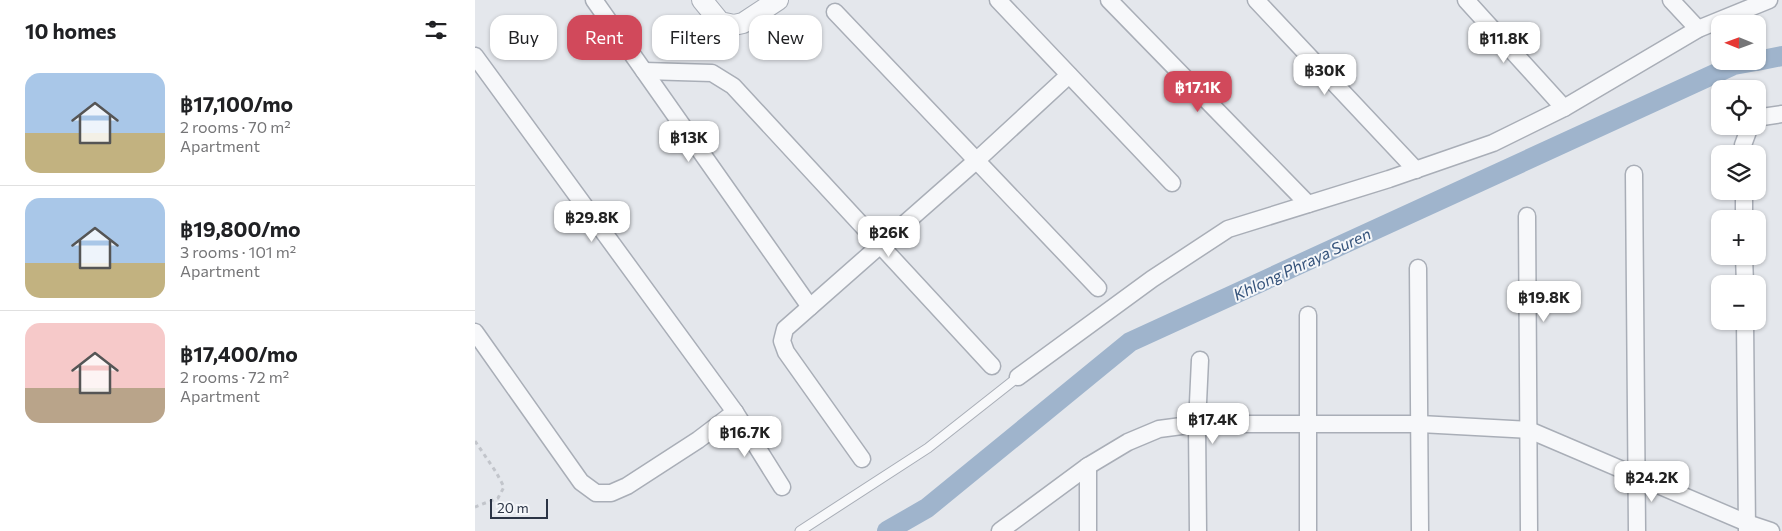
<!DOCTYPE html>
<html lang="en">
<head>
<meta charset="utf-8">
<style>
	:root { --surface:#fff; --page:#f6f6f6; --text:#202124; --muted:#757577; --line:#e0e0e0; --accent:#d1495b }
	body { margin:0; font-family:Commissioner,sans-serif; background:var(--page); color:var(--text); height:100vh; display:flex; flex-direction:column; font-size:19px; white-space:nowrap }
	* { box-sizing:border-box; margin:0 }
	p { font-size:16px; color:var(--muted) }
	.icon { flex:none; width:28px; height:28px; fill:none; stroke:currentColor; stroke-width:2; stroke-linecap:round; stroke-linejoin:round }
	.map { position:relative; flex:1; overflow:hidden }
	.drawer { display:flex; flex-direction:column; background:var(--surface); width:475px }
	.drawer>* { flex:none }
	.banner { position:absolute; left:15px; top:15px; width:475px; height:45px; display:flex; gap:10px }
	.needle { width:32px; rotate:271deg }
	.buttons { position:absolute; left:1236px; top:15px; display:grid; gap:10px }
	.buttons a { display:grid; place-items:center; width:55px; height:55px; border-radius:10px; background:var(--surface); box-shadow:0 1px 4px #0004; font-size:25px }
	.scale { position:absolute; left:15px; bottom:12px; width:58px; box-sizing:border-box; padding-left:5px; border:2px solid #2b3445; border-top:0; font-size:14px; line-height:18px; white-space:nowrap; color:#2b3445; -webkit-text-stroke:4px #f4f6f9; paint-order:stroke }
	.price { position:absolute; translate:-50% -42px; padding:0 11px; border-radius:10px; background:#fff; color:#222; font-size:16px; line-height:32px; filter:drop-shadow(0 1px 2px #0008) }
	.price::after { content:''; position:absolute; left:50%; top:30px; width:15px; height:11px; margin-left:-8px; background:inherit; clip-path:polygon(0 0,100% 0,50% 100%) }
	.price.selected { background:var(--accent); color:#fff }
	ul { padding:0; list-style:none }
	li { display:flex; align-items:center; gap:15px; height:125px; padding:0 25px }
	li+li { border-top:1px solid var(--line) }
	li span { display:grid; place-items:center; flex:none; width:140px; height:100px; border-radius:15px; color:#555 }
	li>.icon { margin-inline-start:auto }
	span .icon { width:60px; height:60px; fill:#fffc; stroke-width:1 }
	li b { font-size:21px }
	h2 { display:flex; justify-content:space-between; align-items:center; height:60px; padding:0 25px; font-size:21px }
	.tag { padding:0 18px; border-radius:15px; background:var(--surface); box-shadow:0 1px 4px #0004; font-size:18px; line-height:45px }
	.tag.selected { background:var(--accent); color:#fff }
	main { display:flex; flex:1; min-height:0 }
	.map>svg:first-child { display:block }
</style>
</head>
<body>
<main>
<section class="drawer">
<h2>10 homes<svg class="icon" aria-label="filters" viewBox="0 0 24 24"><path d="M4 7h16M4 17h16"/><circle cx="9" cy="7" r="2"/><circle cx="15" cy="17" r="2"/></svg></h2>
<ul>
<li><span style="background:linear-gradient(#a9c7e8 60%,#c2b280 0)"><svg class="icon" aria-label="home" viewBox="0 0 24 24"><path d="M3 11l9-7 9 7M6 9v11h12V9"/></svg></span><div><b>฿17,100/mo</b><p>2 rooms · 70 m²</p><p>Apartment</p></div></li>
<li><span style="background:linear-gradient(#a9c7e8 65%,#c2b280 0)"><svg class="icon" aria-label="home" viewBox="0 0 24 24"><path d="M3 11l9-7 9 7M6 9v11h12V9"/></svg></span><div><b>฿19,800/mo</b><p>3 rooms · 101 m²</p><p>Apartment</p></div></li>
<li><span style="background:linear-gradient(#f6c9c9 65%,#b9a48a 0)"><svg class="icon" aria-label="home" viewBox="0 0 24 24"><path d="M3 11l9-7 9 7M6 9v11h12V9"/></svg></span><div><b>฿17,400/mo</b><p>2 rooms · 72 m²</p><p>Apartment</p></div></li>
</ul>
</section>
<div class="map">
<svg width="1307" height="531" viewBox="0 0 1307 531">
	<rect width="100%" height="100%" fill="#e4e7ec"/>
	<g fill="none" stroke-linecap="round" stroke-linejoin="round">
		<g stroke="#9fb4cc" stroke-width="20">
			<polyline points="1282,61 1307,56"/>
			<polyline points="412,531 452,508 655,342 1259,65 1281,61"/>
		</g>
		<defs>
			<polyline id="service" points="325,531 453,448 543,377"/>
			<g id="minor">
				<polyline points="119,0 335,307"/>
				<polyline points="523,0 697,183"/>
				<polyline points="634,0 833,204"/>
				<polyline points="781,0 941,170"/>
				<polyline points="991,0 1089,108"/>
				<polyline points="1196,0 1223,29"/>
				<polyline points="360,12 623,288"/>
				<polyline points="0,56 260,412 307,487"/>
				<polyline points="169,71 237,73 258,86 517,366"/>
				<polyline points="1282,120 1287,117 1307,114"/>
				<polyline points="1268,154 1268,145 1275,126"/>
				<polyline points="1159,174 1162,531"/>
				<polyline points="1269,191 1269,219"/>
				<polyline points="1052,216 1054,531"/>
				<polyline points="1269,256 1270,284"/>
				<polyline points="943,268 945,531"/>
				<polyline points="833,315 833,531"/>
				<polyline points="1270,321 1272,531"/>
				<polyline points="0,332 106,482 121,493 136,493 152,486 223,440 260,412"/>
				<polyline points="543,377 677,279 753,229 914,179 1018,143 1089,108 1223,29 1294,0"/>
				<polyline points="387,459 311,352 307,341 310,329 502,160 594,75"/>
				<polyline points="613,466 613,531"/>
				<polyline points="525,531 613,466 653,442 684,429 722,424 945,424 1054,430 1272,523 1296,531"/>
				<polyline points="723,531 722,424 725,360"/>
			</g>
			<polyline id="tertiary" points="227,0 245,22 259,25 268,23 303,0"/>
		</defs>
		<use href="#service" stroke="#a9aeb7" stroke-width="11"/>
		<use href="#minor" stroke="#a9aeb7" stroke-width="19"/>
		<use href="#tertiary" stroke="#a9aeb7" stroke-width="22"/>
		<polyline stroke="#c2c5cb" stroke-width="3" stroke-dasharray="4 4" stroke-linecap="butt" points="0,441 21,472 29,487 23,498 0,507"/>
		<use href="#service" stroke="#f7f8fa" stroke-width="9"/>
		<use href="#minor" stroke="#f7f8fa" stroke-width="16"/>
		<use href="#tertiary" stroke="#f7f8fa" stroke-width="20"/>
	</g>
	<g text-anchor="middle" stroke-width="4" stroke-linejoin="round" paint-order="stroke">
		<g font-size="16" font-style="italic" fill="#34527a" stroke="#f4f6f9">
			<text transform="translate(827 264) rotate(-25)" y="6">Khlong Phraya Suren</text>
		</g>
	</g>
</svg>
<div class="buttons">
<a><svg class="needle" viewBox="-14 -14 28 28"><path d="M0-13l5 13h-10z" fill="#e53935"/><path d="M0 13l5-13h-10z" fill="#757577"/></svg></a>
<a><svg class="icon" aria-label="locate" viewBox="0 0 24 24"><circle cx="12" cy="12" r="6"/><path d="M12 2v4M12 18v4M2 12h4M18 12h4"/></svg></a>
<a><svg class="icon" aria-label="layers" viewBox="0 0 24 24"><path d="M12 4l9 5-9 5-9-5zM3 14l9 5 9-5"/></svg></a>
<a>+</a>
<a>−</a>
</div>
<div class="scale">20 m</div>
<b class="price" style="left:1029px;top:64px">฿11.8K</b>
<b class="price" style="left:850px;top:96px">฿30K</b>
<b class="price selected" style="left:723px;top:113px">฿17.1K</b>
<b class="price" style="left:214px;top:163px">฿13K</b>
<b class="price" style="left:117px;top:243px">฿29.8K</b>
<b class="price" style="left:414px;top:258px">฿26K</b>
<b class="price" style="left:1069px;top:323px">฿19.8K</b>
<b class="price" style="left:738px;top:445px">฿17.4K</b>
<b class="price" style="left:270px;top:458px">฿16.7K</b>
<b class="price" style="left:1177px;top:503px">฿24.2K</b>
<div class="banner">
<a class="tag">Buy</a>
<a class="tag selected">Rent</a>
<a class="tag">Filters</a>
<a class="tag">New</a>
</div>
</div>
</main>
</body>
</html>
